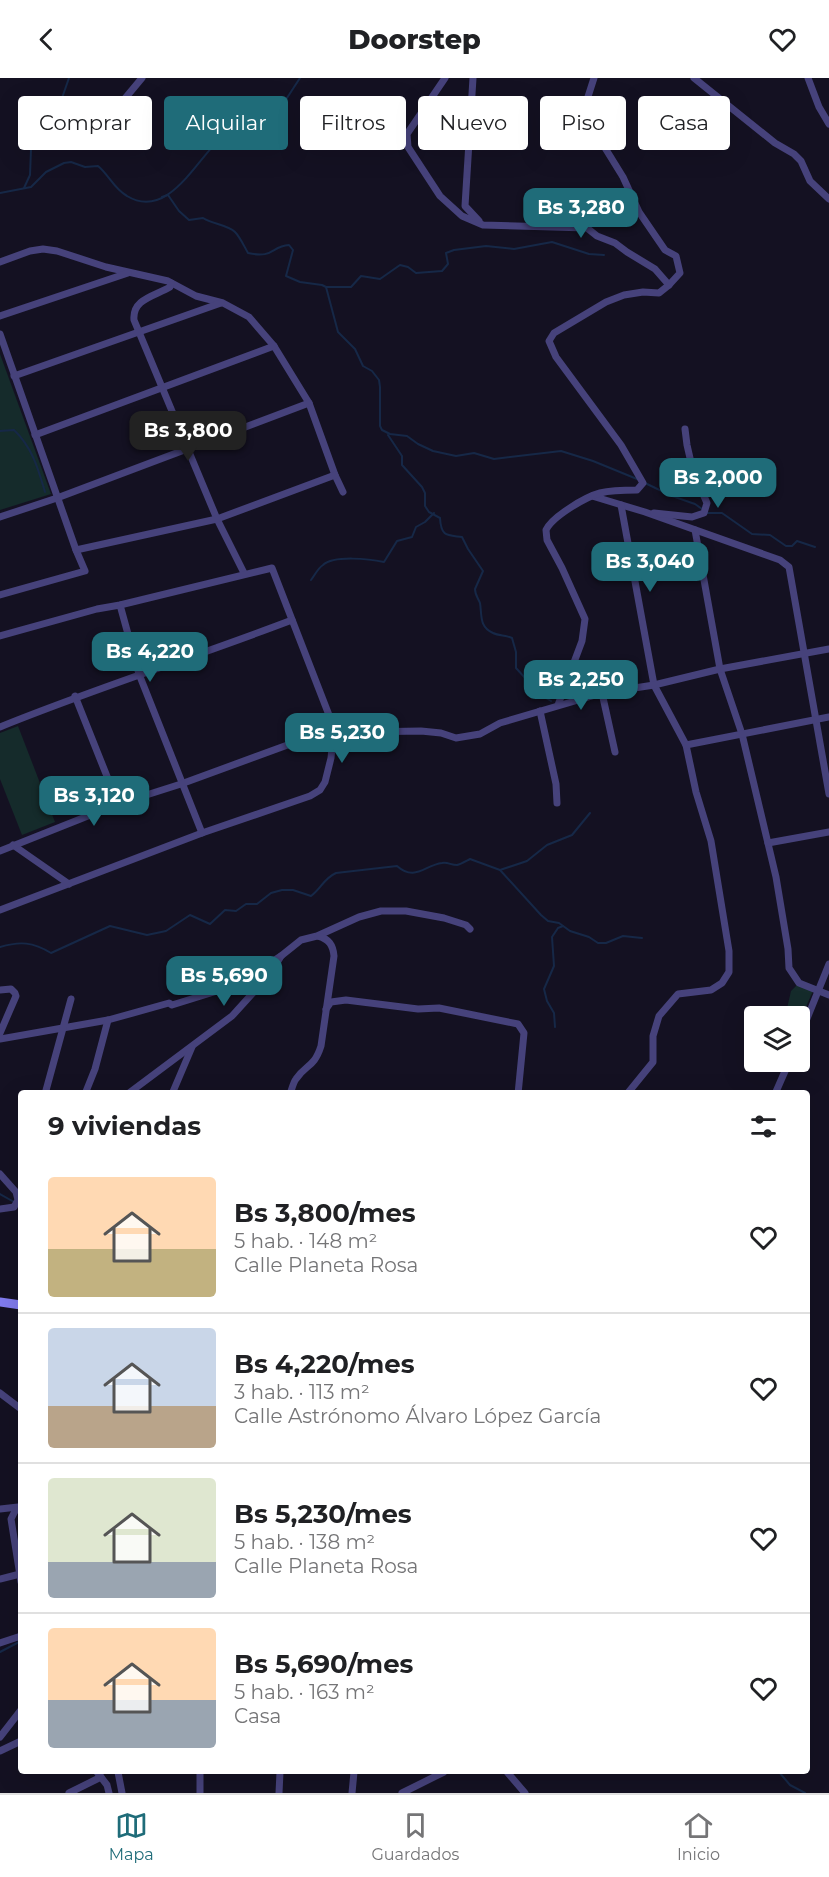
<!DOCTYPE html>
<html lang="es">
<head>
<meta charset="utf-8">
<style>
	:root { --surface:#fff; --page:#f2f2f2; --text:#202124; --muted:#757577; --line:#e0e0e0; --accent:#1f6c79 }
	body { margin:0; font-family:Montserrat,sans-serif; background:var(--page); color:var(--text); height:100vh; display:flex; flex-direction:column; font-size:22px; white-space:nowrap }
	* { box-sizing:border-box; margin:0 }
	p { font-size:20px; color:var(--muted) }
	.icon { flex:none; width:33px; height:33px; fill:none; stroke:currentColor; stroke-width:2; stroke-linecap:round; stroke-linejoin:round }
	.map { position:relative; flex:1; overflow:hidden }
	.sheet { position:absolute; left:18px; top:1012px; width:792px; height:684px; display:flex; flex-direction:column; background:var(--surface); border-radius:6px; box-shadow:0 6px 24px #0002 }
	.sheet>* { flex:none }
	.hud { position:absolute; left:18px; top:18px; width:794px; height:54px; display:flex; gap:12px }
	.tools { position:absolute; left:744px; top:928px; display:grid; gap:12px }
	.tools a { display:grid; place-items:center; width:66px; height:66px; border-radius:6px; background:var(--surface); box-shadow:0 6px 24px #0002; font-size:30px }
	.price { position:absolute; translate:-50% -51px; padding:0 14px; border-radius:12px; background:var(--accent); color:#fff; font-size:20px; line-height:39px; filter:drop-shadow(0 2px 3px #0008) }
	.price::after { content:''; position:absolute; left:50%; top:36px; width:18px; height:14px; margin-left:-9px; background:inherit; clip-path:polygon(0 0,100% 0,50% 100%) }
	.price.current { background:#222; color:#fff }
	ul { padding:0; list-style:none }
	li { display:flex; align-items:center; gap:18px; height:150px; padding:0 30px }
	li+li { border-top:2px solid var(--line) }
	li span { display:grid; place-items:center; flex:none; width:168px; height:120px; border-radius:6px; color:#555 }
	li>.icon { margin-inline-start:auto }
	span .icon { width:72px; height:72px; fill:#fffc; stroke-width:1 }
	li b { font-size:26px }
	h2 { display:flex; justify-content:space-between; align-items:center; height:72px; padding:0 30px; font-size:26px }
	.chip { padding:0 21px; border-radius:6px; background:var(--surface); box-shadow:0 6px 24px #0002; font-size:21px; line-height:54px }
	.chip.current { background:var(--accent); color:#fff }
	header { display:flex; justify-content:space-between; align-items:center; height:78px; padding:0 30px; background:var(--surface); font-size:27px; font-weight:800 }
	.tab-bar { display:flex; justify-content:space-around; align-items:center; height:84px; border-top:2px solid var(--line); background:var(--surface); font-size:16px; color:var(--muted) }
	.tab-bar a { display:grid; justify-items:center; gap:3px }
	.tab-bar .current { color:var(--accent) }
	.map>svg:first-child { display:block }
</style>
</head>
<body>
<header><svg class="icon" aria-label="back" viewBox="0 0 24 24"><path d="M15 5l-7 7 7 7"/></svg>Doorstep<svg class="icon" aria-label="heart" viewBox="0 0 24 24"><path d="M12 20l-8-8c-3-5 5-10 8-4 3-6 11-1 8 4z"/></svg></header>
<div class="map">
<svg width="829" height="1715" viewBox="0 0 829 1715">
	<rect width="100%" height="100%" fill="#141122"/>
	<g fill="#152b2b">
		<polygon points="0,276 51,416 0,432"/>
		<polygon points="18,648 55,744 22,757 0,701 0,655"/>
		<polygon points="797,907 813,913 800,942 800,939 785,939 791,913"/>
	</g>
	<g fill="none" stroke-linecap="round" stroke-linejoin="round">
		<g stroke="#162847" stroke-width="2">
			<polyline points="24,110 30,97 31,71 37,58 46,37 62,20 69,0"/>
			<path d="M0,115L31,109L46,94L64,85L71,84L85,89L98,88C109,97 114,111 127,118C172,145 201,70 231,51C237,47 246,46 254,45L259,54L264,52L267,35L276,26L285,23L300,0"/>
			<path d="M162,119L168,117L179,133L189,142L203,140C212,146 228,147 235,154C240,159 244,168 248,175C274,181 271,168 289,167L293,172L286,198L300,204L322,207L326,209L338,254L355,271L363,288L372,293L379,302L380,309V348L382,352L390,356L407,358L418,366L433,373L456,378L474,375L494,381L561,373L593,383L637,401"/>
			<polyline points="326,209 351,209 361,198 380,201 400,187 408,189 416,195 442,193 448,186 446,175 454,172 486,168 514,171 552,164 589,176 604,177"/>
			<path d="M0,353L14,352C32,369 38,390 45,414"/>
			<path d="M388,357L402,378V387L422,409L425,415V428L429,434L440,440C441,459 447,457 462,459L468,471L483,493L475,511C475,517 478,520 480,525C482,537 479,549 493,555C499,558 506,557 512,560L516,574V590L526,601L530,615L541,617L551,623"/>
			<polyline points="645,405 672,418 695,426 702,431"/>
			<polyline points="706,435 722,435 752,456 770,457 786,468 792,468 797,463 815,469"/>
			<path d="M311,502C315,497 318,490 323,487C334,477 370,481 384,484L397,463L412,459L416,449L425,444L434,435"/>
			<polyline points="500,792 527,783 547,767 572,757 590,735"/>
			<path d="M0,869C20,863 33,864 51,875L110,848L147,857L166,853L190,837L210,846L225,832L236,833L246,826H257L271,815L282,812H293L311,818C322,810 323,801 336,795L397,788C415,804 425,787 442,785C448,784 451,787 457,787C461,786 466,783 470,781L500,792L541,837L548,843L559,845L570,853L589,859L598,865H606L623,858L642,860"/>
			<polyline points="555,949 554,935 547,923 544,911 554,888 552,859 558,850 563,848"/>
			<polyline points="0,1116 14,1124"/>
			<polyline points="0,1574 21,1563"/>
			<polyline points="779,1694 790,1707 805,1715"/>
		</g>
		<g stroke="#46427b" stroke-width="7">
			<polyline points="445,0 407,56 408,69 440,118 462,138 483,147 587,150 597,158 615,165 627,174 655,191 669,207"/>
			<polyline points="473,0 465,128 479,143"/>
			<polyline points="694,0 775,65 794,76 801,83 810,103 829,121"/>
			<polyline points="808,0 819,29 829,46"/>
			<polyline points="107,42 142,0"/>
			<polyline points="0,184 30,173 43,171 57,173 106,189 168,203 196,218 223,225 249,239 274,268 309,325 335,397 343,414"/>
			<path d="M171,205L170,209C155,218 132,221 134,242L217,441L244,495"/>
			<polyline points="0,238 128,195"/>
			<polyline points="0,256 76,472 85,493 0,517"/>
			<polyline points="14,298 221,225"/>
			<polyline points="35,357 274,268"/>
			<polyline points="592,418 645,434 780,482 789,489 829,716"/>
			<polyline points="621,427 654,607 686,667 696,714 711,763 729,873 729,894 722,905 711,912 678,916 659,938 653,958 653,984 627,1016"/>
			<polyline points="654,435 692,439 704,435 707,425 693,393 687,367 685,351"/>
			<polyline points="0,439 57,420 309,325"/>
			<polyline points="695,452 720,591 742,656 776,799 788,871 789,890 799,905 829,917"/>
			<polyline points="76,472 217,441 335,397"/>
			<polyline points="120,527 139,596 202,755"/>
			<polyline points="0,558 97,531 120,527 272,490 334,650 331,680 325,704 320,712 310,718 202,755 0,832"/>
			<polyline points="602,615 615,674"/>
			<polyline points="75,618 118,726"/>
			<path d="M558,627L582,563L585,541L562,490L547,462L546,452C552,439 585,419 600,415C612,412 625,412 637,412L643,405L621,367L556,279L549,263L554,255L606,224L624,217L643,214L659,215L669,207L680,195L676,178L665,172L639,134L623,99L602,65L585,28L594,0"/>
			<polyline points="540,633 556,706 557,725"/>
			<path d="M0,649C96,610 195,579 292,542"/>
			<polyline points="686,667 829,639"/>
			<polyline points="768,765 829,754"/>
			<polyline points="13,767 69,806"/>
			<polyline points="0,773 118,726 181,706 334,650 363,654 421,653 441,655 456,660 480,656 500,645 602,615 654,607 720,591 829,571"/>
			<polyline points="0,912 11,911 15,915 16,918 0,955"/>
			<polyline points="326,931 331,924 346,922 418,931 439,930 518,946 524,955 518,1016"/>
			<polyline points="800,958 829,886"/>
			<polyline points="0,961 108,942 169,925 172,927 217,913 253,896 281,878"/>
			<polyline points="129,1015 232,938 271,895 281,878 301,862 317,858 359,839 381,833 406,833 444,840 466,847 470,851"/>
			<polyline points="45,1016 71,921"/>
			<polyline points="85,1016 95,991 108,942"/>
			<polyline points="172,1016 192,969"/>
			<path d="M290,1016C292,1011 293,1005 296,1001C306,986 314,990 321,968L334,878C333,867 329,861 318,858"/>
			<polyline points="775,1016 789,984"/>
			<polyline points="0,1096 16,1114 18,1122 14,1129 0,1131"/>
			<polyline points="0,1315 21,1331"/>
			<polyline points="21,1429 15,1433 11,1441 21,1504"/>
			<polyline points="0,1431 18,1429"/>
			<polyline points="0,1501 20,1496"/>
			<polyline points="0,1565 21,1558"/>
			<polyline points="0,1659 21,1632"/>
			<polyline points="0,1673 21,1663"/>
			<polyline points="97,1694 107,1707 109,1715"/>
			<polyline points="118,1694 122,1715"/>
			<polyline points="507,1694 525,1715"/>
			<polyline points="69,1715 101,1699"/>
			<polyline points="200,1715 200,1694"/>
			<polyline points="279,1715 280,1694"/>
			<polyline points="352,1715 354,1694"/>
			<polyline points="402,1715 444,1694"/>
		</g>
		<polyline stroke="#807bee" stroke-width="9" points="0,1224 21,1227"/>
	</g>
</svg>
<div class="tools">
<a><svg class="icon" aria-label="layers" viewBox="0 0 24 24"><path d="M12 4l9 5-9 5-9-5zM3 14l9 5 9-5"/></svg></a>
</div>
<b class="price" style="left:581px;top:161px">Bs 3,280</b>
<b class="price current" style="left:188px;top:384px">Bs 3,800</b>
<b class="price" style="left:718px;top:431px">Bs 2,000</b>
<b class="price" style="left:650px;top:515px">Bs 3,040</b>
<b class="price" style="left:150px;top:605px">Bs 4,220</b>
<b class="price" style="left:581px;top:633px">Bs 2,250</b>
<b class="price" style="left:342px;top:686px">Bs 5,230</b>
<b class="price" style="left:94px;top:749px">Bs 3,120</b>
<b class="price" style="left:224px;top:929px">Bs 5,690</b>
<div class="hud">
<a class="chip">Comprar</a>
<a class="chip current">Alquilar</a>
<a class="chip">Filtros</a>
<a class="chip">Nuevo</a>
<a class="chip">Piso</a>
<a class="chip">Casa</a>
</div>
<section class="sheet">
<h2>9 viviendas<svg class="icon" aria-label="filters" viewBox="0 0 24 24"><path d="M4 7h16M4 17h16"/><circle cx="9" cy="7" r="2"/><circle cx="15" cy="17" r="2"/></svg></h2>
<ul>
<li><span style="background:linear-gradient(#ffd9b3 60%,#c2b280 0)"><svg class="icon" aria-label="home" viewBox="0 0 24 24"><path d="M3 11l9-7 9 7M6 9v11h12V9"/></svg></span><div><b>Bs 3,800/mes</b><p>5 hab. · 148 m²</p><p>Calle Planeta Rosa</p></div><svg class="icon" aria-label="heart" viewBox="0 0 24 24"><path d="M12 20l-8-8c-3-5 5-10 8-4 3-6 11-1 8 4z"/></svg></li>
<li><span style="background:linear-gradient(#c9d6e8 65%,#b9a48a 0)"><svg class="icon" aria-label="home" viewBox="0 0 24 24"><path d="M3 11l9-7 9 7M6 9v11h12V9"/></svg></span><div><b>Bs 4,220/mes</b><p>3 hab. · 113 m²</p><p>Calle Astrónomo Álvaro López García</p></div><svg class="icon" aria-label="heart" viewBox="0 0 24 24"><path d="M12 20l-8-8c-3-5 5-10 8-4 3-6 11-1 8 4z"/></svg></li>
<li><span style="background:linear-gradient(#dfe7d0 70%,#9aa5b1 0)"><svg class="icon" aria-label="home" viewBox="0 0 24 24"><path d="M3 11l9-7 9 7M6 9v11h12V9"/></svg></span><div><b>Bs 5,230/mes</b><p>5 hab. · 138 m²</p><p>Calle Planeta Rosa</p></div><svg class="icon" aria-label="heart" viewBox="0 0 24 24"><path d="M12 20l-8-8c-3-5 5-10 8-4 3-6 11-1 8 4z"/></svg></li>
<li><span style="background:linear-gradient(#ffd9b3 60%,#9aa5b1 0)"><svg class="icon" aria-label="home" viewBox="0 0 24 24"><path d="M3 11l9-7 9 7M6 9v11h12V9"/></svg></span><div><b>Bs 5,690/mes</b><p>5 hab. · 163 m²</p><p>Casa</p></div><svg class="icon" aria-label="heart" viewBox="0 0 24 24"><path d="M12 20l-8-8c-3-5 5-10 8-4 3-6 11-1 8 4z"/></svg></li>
</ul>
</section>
</div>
<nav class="tab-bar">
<a class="current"><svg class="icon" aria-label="map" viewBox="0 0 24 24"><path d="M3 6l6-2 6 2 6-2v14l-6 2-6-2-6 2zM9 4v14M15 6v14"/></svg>Mapa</a>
<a><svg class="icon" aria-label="saved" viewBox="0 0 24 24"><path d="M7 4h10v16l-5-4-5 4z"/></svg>Guardados</a>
<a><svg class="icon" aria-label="home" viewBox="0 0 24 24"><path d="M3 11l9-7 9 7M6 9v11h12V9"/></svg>Inicio</a>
</nav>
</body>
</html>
